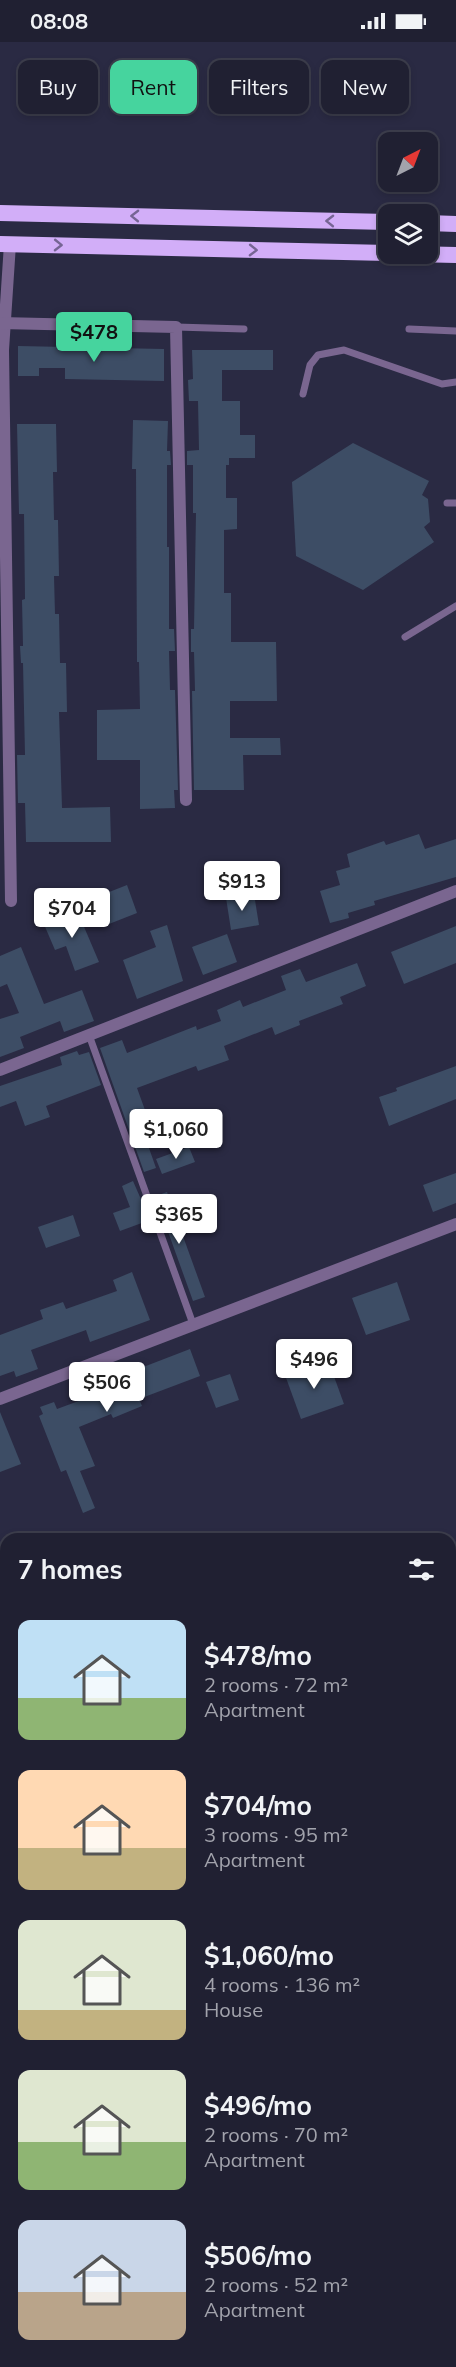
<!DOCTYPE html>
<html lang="en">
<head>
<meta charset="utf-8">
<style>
	:root { --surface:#202032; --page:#28283a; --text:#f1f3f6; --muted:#a2a3ac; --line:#3d3e4d; --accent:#46d49e }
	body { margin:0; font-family:Mulish,sans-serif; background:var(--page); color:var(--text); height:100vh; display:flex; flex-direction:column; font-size:22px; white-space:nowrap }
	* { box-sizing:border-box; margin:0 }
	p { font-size:20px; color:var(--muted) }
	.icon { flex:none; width:33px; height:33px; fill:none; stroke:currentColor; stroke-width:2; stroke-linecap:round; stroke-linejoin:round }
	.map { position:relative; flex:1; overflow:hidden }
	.sheet { position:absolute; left:0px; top:1491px; width:456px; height:834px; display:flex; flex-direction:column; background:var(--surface); border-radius:18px 18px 0 0; box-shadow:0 3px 9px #0003,0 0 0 2px var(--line) }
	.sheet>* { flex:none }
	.guide { position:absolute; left:18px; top:18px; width:420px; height:54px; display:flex; gap:12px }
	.needle { width:39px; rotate:42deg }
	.controls { position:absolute; left:378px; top:90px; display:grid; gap:12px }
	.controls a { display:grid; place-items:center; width:60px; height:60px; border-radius:12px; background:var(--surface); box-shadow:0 3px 9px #0003,0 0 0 2px var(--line); font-size:30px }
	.price { position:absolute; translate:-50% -51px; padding:0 14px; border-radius:6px; background:#fff; color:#222; font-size:20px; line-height:39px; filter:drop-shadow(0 2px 3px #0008) }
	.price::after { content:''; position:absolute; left:50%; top:36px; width:18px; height:14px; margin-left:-9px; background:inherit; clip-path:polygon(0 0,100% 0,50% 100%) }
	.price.selected { background:var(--accent); color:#111 }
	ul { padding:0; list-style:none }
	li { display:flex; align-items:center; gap:18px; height:150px; padding:0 18px }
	li span { display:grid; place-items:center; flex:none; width:168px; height:120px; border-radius:12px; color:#555 }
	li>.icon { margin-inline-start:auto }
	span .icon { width:72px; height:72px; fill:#fffc; stroke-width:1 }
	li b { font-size:26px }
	h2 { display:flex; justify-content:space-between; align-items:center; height:72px; padding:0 18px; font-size:26px }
	.tag { padding:0 21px; border-radius:12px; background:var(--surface); box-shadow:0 3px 9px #0003,0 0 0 2px var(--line); font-size:21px; line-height:54px }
	.tag.selected { background:var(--accent); color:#111 }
	.status { display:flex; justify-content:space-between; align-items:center; height:42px; padding:0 30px; background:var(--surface); direction:ltr }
	.status svg { height:16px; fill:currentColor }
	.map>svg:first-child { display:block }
</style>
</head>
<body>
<div class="status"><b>08:08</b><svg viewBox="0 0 49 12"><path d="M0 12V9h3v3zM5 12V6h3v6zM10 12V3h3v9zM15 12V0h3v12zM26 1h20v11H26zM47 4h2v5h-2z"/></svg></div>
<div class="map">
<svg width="456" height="2325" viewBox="0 0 456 2325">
	<rect width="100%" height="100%" fill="#2a2a43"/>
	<g fill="#3d4d65">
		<polygon points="18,304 164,307 164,339 65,337 65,326 39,326 39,334 18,334"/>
		<polygon points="192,308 273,308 273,328 222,328 222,359 240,359 240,393 255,393 255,416 229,416 229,423 226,423 226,456 237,456 237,487 224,488 224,551 231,551 231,600 276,600 277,659 230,659 230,696 280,696 281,713 243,713 244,748 194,748 192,649 195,649 194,610 191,610 191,587 194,587 196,471 193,471 193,423 187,423 187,409 199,408 198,359 189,359 188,338 193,337"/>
		<polygon points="133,378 168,379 167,409 170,409 171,423 167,423 167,505 169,505 169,587 174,587 175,609 169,609 170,648 175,648 178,748 174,748 175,766 140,767 140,718 97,718 97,668 140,667 139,620 137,620 136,427 132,427"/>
		<polygon points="17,382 56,382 57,430 53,430 54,478 58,478 59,534 54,534 55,572 59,572 60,621 66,621 67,670 59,670 62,766 110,765 111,800 26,800 25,761 18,761 17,713 25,713 23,621 21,621 20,604 23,604 22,558 25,557 24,472 19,472"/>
		<polygon points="353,401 429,439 422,453 428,457 430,480 424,485 434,500 363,548 296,514 292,440"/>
		<polygon points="419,792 425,807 456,797 456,835 374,859 375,863 348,871 349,876 330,881 320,849 340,843 336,829 350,825 347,812 384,799 386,803"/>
		<polygon points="127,843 137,871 109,882 99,854"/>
		<polygon points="254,852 259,883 231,888 226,856"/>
		<polygon points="76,866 99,920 75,929 66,904 55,908 43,880"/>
		<polygon points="167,883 183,939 137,957 123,918 156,905 150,889"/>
		<polygon points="456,884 456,921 404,942 391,910"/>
		<polygon points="227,892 237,920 203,933 192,905"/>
		<polygon points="21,905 44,962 82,948 94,979 64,990 60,979 20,995 24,1006 0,1015 0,977 19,971 7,942 0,945 0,914"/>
		<polygon points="357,921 366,944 340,955 343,962 299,979 300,983 275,993 272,985 224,1004 229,1018 198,1029 196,1024 137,1046 145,1068 139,1070 145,1088 143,1089 156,1126 144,1130 100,1006 122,998 127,1011 196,984 197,988 221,979 217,968 240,958 243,965 286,948 281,934 300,927 306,940"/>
		<polygon points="77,1009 79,1013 89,1010 101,1043 46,1064 50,1075 25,1084 16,1059 0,1065 0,1044 62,1023 60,1015"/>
		<polygon points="456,1024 456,1057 389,1084 379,1055 397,1049 396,1046"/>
		<polygon points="189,1105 195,1120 162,1132 156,1117"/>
		<polygon points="456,1131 456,1161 433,1170 423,1143"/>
		<polygon points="133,1139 150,1178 120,1189 113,1171 130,1165 122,1144"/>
		<polygon points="167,1150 205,1255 193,1259 162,1173 160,1174 153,1155"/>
		<polygon points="73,1173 80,1194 46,1206 38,1185"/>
		<polygon points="132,1230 150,1278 90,1300 86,1288 31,1308 38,1327 16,1335 14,1329 0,1334 0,1293 43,1277 40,1268 63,1260 66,1267 117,1249 113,1238"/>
		<polygon points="397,1240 410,1278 366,1293 352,1256"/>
		<polygon points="190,1307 200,1334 139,1357 142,1364 113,1376 111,1372 79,1385 95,1424 80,1429 95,1466 83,1471 66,1428 61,1430 39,1374 43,1372 40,1365 54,1360 57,1367 84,1357 79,1342 91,1337 94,1344"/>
		<polygon points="328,1318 344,1362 301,1377 285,1333"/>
		<polygon points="230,1332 239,1358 216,1366 206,1340"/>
		<polygon points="0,1370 21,1422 0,1430"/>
	</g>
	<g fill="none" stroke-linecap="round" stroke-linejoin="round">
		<g stroke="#7a6690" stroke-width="7">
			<polyline points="176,285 244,287"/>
			<polyline points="409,287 456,289"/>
			<polyline points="303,352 310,323 318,313 344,308 442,342 456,340"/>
			<polyline points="447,461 456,461"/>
			<polyline points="405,595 456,564"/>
			<polyline points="89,993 193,1282"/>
			<polyline points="450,1874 456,1872"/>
			<polyline points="0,2009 6,2007"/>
		</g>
		<g stroke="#7a6690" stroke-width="12">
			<polyline points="10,202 3,308 11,859"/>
			<polyline points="0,281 176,285 186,758"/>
			<polyline points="0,1028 456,849"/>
			<polyline points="0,1357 456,1182"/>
		</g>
		<g stroke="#d2aef8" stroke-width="16">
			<polyline points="0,171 388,180"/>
			<polyline points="428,181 456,182"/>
			<polyline points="0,202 388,211"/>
			<polyline points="412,212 456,213"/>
		</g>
	</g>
	<defs><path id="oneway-chevron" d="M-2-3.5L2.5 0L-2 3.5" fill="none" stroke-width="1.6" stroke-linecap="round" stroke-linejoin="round" transform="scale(1.5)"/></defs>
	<g stroke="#766594">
		<use href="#oneway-chevron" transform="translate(135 174) rotate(-179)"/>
		<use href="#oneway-chevron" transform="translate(330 179) rotate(-179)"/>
		<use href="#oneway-chevron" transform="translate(58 203) rotate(1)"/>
		<use href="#oneway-chevron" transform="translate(253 208) rotate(1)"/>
	</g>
</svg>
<div class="controls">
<a><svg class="needle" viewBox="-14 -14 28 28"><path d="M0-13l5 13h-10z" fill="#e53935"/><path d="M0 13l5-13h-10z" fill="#a2a3ac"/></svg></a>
<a><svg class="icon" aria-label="layers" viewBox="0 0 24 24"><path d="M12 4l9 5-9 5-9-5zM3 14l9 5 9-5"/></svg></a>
</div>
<b class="price selected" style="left:94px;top:321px">$478</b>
<b class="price" style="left:242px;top:870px">$913</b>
<b class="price" style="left:72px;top:897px">$704</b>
<b class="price" style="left:176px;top:1118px">$1,060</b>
<b class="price" style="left:179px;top:1203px">$365</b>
<b class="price" style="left:314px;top:1348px">$496</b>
<b class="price" style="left:107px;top:1371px">$506</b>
<div class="guide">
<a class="tag">Buy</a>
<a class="tag selected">Rent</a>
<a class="tag">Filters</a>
<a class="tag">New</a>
</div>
<section class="sheet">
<h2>7 homes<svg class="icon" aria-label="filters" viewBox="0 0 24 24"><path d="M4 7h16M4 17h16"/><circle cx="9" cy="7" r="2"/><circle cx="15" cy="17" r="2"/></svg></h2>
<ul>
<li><span style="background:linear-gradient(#bfe0f5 65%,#8fb573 0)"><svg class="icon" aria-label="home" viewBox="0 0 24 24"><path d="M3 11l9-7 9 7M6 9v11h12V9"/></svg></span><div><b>$478/mo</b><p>2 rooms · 72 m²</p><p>Apartment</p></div></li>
<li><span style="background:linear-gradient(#ffd9b3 65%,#c2b280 0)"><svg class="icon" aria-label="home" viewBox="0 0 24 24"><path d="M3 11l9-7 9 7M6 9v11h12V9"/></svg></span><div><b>$704/mo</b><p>3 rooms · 95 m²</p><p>Apartment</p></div></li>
<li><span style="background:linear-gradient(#dfe7d0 75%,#c2b280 0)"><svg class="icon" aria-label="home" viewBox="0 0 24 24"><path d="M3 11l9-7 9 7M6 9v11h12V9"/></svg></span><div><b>$1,060/mo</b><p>4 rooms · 136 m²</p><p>House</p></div></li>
<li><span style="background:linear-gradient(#dfe7d0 60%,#8fb573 0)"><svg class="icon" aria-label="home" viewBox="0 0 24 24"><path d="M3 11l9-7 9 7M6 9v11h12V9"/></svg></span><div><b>$496/mo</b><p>2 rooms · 70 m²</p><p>Apartment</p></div></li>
<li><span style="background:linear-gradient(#c9d6e8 60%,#b9a48a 0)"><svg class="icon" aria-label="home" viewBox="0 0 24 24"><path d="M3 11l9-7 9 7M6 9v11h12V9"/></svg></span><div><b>$506/mo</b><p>2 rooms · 52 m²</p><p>Apartment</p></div></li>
</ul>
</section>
</div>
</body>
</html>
